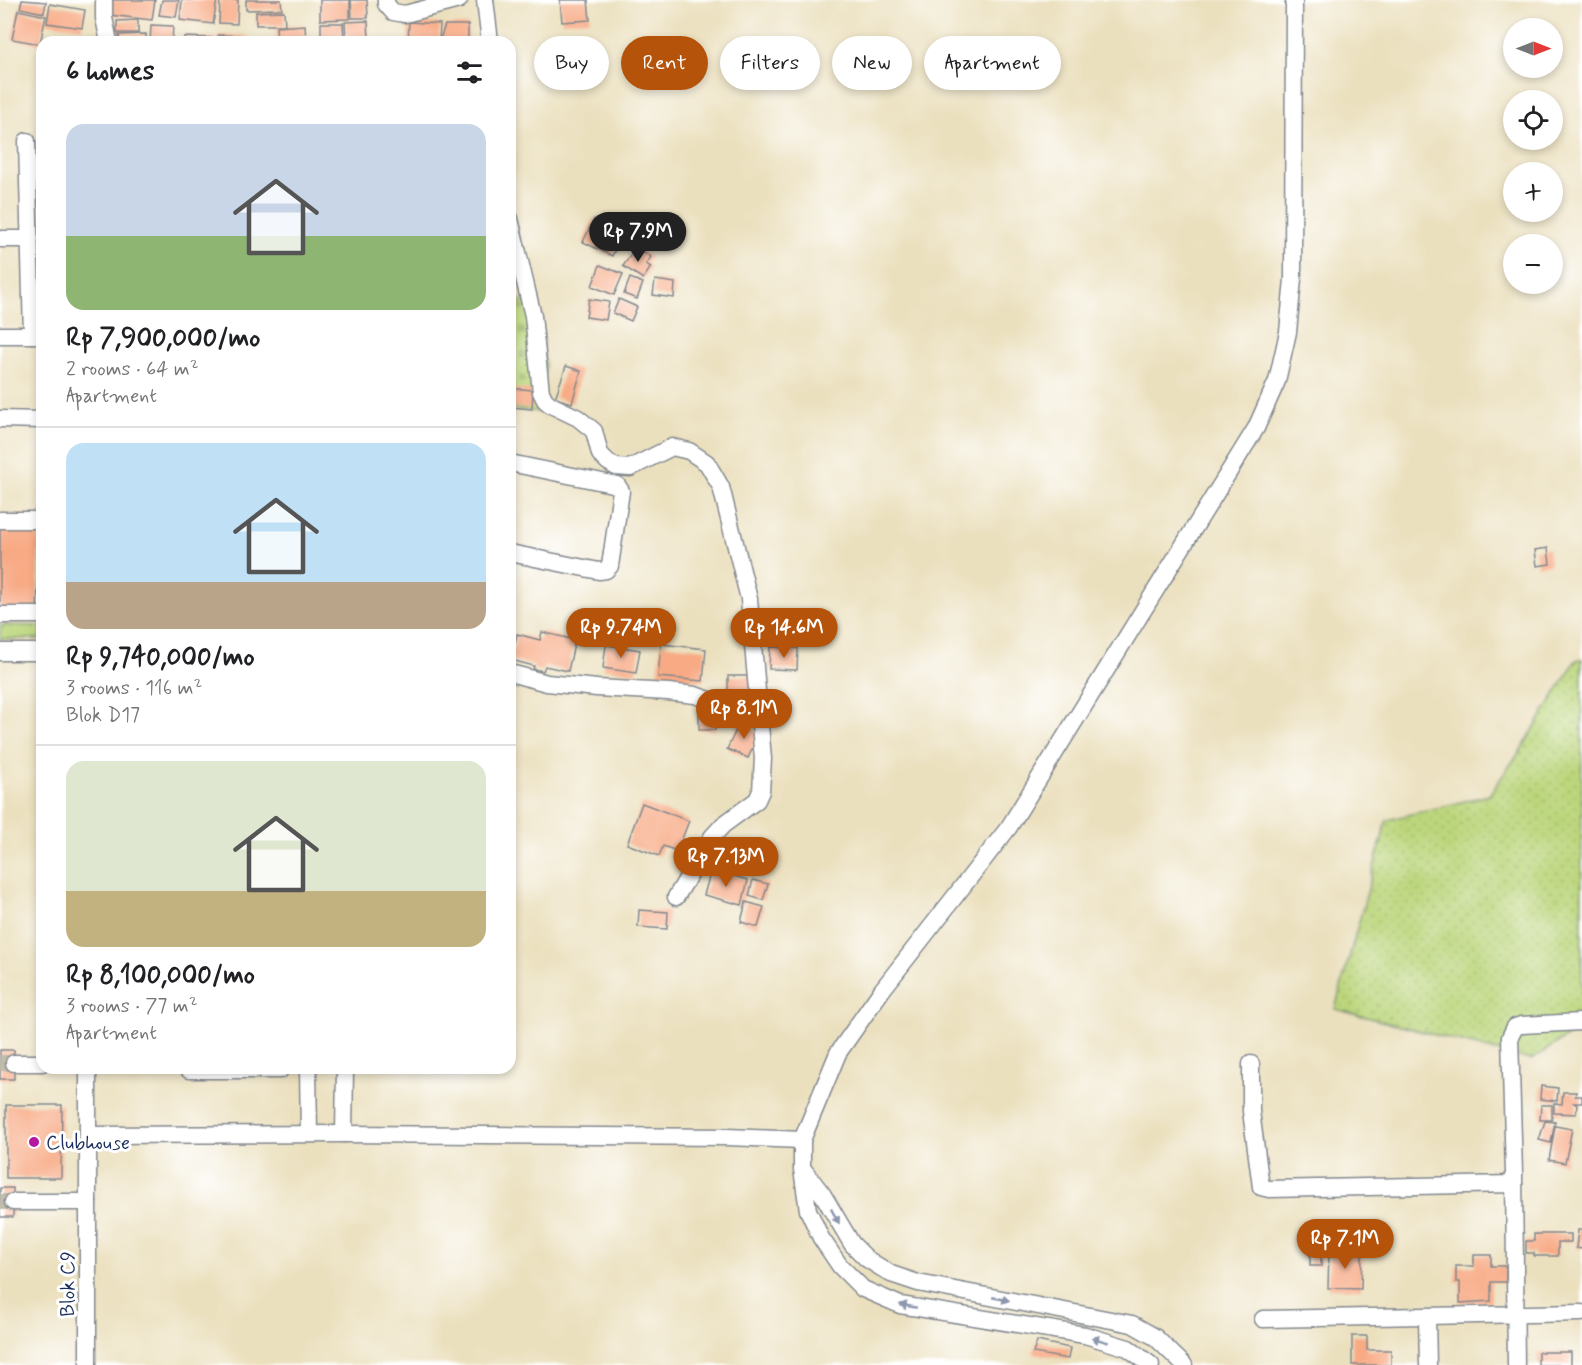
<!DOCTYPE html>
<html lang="en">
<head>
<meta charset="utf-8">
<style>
	:root { --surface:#fff; --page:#f6f6f6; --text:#202124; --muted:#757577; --line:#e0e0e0; --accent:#b45309 }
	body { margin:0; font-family:Mynerve,sans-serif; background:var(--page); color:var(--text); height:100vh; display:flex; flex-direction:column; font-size:22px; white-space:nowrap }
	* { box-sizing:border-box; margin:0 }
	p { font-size:20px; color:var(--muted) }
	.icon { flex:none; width:33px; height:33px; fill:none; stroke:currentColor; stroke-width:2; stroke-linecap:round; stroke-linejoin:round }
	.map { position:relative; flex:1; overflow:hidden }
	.side { position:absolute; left:36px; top:36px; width:480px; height:1038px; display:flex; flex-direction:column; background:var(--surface); border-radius:18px; box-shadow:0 3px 9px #0003 }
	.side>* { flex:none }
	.hud { position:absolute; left:534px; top:36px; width:570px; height:54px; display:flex; gap:12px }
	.needle { width:39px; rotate:90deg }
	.tools { position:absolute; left:1503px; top:18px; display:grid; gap:12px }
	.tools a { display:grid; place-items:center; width:60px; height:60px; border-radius:50%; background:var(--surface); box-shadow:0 3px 9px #0003; font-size:30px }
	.price { position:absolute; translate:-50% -51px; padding:0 14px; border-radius:21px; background:var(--accent); color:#fff; font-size:20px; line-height:39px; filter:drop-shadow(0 2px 3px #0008) }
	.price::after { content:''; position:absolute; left:50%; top:36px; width:18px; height:14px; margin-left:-9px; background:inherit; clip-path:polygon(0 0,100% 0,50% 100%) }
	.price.selected { background:#222; color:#fff }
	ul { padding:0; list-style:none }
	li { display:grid; align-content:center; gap:12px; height:318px; padding:0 30px }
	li+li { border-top:2px solid var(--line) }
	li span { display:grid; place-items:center; height:186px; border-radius:18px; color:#555 }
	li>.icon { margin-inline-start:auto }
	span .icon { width:108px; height:108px; fill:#fffc; stroke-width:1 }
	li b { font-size:26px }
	h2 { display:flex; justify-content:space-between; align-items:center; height:72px; padding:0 30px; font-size:26px }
	.chip { padding:0 21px; border-radius:27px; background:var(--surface); box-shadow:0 3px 9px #0003; font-size:21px; line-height:54px }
	.chip.selected { background:var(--accent); color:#fff }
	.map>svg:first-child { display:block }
</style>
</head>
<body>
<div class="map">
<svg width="1582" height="1365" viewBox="0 0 1582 1365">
	<defs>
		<pattern id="grass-dots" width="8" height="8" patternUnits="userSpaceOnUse" patternTransform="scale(1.5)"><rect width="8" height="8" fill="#bcd67b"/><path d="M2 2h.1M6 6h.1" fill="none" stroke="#a1b86d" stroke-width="1.8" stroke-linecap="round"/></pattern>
		<pattern id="cemetery-stones" width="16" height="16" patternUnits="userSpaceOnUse" patternTransform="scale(1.5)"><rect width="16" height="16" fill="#bcd67b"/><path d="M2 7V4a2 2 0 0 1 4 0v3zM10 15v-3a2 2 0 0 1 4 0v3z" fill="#a1b86d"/></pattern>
		<pattern id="park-crowns" width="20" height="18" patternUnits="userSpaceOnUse" patternTransform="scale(1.5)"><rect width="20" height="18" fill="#bcd67b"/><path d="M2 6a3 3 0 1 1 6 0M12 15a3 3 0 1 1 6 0" fill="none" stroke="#a1b86d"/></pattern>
	</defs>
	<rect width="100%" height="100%" fill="#fff"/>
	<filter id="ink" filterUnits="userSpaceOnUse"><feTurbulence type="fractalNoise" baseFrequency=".0167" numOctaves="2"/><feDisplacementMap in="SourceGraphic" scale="12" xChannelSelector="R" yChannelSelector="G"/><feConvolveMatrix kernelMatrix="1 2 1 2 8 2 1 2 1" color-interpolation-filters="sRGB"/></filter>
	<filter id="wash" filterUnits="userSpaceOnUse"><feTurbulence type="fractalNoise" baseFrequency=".008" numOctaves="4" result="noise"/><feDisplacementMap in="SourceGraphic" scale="24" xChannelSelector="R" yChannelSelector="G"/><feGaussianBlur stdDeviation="1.35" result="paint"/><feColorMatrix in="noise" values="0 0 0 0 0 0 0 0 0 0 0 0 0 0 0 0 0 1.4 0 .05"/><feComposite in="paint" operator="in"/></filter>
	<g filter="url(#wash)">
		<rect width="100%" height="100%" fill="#ebe0be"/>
		<polygon fill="url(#grass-dots)" stroke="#6c826c" stroke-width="1.5" points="1582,659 1582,1027 1531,1060 1335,1009 1387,820 1489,795 1521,750 1576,660"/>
		<polygon fill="url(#cemetery-stones)" stroke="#6c826c" stroke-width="1.5" points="538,298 545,366 541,412 510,409 510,303"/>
		<polygon fill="url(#park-crowns)" stroke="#6c826c" stroke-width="1.5" points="0,625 42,626 42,639 0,639"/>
		<g id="blocks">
			<g fill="#f8aa85">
				<polygon points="22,0 46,2 44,13 20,8"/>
				<polygon points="111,0 155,0 152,20 109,15"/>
				<polygon points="162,0 179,0 176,17 159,15"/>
				<polygon points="182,0 217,0 213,24 180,20"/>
				<polygon points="220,0 238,0 237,24 219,23"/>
				<polygon points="246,0 281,0 282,9 246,10"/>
				<polygon points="320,0 350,0 350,19 320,20"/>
				<polygon points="351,0 367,0 368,18 352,18"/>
				<polygon points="560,0 588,0 590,20 562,22"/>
				<polygon points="50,4 85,10 82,28 47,23"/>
				<polygon points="18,10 46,16 40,44 12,39"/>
				<polygon points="284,11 285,25 256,25 256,12"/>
				<polygon points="138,20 138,33 117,33 117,21"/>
				<polygon points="368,21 369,39 346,40 345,22"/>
				<polygon points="409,22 440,24 439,42 408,42"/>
				<polygon points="321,23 343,23 344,39 321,40"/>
				<polygon points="151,25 173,26 172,42 150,42"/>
				<polygon points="305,25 306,42 277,42 276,27"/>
				<polygon points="445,25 468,25 468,42 439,42"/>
				<polygon points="146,34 146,42 120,42 119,35"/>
				<polygon points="218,35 247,36 247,42 218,42"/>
				<polygon points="184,37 214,38 214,42 184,42"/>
				<polygon points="594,219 623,233 612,256 583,242"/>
				<polygon points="636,247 651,257 646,264 651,267 643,279 623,266"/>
				<polygon points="600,265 623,274 614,295 592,286"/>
				<polygon points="630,278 643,283 637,299 624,294"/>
				<polygon points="655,280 675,283 674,298 653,295"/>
				<polygon points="589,299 609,302 606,320 586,317"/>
				<polygon points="619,299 637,307 631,321 613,313"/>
				<polygon points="566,366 581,371 572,403 555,398"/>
				<polygon points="510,388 533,390 532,409 510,407"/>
				<polygon points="0,522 40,523 37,614 0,613"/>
				<polygon points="1548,548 1550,564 1537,566 1535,550"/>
				<polygon points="542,632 575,640 568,671 545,666 543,671 533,669 534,666 511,660 517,634 540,640"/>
				<polygon points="661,644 706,649 703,681 658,677"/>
				<polygon points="606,645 640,650 636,673 603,668"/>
				<polygon points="770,647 798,648 797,670 769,669"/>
				<rect x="728" y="676" width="26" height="25"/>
				<rect x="699" y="708" width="16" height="22"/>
				<polygon points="740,722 760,732 748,758 727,749"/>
				<polygon points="642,803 689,821 677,851 663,846 659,856 627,844"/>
				<polygon points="728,841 761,850 754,877 721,868"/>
				<polygon points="711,870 748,880 742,905 704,895"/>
				<polygon points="753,880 768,884 763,900 749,896"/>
				<polygon points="746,902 764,907 758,927 741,922"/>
				<polygon points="639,910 668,912 667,929 638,927"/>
				<rect x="0" y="1050" width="14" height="29"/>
				<polygon points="1541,1086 1558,1088 1557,1101 1540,1099"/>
				<polygon points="1563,1092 1576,1092 1575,1096 1582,1096 1582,1103 1574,1103 1577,1105 1576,1114 1554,1113 1554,1103 1562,1104"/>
				<polygon points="6,1105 62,1105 61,1178 6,1178"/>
				<polygon points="1541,1105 1552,1105 1552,1120 1540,1120"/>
				<polygon points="1545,1121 1555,1122 1551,1143 1539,1140"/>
				<polygon points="1555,1126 1572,1129 1565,1163 1549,1160"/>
				<rect x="0" y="1188" width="13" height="29"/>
				<polygon points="1578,1230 1582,1230 1582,1249 1576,1248"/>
				<polygon points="1534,1234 1571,1234 1571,1242 1558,1242 1558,1256 1534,1256 1534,1253 1526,1253 1526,1241 1534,1241"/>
				<polygon points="1329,1251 1362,1253 1361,1289 1328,1288"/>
				<rect x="1310" y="1253" width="11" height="13"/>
				<polygon points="1474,1255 1491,1255 1491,1266 1506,1266 1506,1282 1491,1282 1491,1301 1460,1303 1460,1282 1456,1282 1456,1266 1474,1266"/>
				<polygon points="1352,1336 1367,1336 1367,1350 1391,1350 1391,1365 1352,1365"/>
				<polygon points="1037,1341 1070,1348 1068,1359 1033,1353"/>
				<rect x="1538" y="1352" width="33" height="13"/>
			</g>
		</g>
	</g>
	<g filter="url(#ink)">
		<use href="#blocks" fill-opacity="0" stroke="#83888e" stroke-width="1.5"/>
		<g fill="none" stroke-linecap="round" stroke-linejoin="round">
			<g stroke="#c1bdab" stroke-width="16" stroke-dasharray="16 8" stroke-linecap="butt">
				<polyline points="0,1063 14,1063"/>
				<polyline points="0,1202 13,1202"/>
			</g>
			<defs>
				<g id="minor">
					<polyline points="104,0 104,18 109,42"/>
					<polyline points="386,0 386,4 393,12 405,14 459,0"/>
					<polyline points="485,0 490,42"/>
					<polyline points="27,141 32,335"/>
					<polyline points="510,219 533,316 541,392 545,400 551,405 578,418 594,431 600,454 608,462 616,467 630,468 672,447 689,451 707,463 721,487 749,599 763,759 761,791 757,800 723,825 712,837 676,897"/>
					<polyline points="0,239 30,239"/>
					<polyline points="0,335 41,335"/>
					<polyline points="0,419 42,420"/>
					<polyline points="510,463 617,485 621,491 610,566 606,570 599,571 510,553"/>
					<polyline points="0,520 42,520"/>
					<polyline points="0,615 42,615"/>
					<polyline points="0,652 42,652"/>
					<polyline points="510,673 547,683 597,688 668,692 695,695 724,705 758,707"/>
					<polyline points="14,1063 42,1063"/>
					<polyline points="1251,1064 1251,1111 1261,1187 1269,1189 1514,1184"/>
					<polyline points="88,1068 88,1365"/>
					<polyline points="189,1068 189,1070 280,1070 280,1068"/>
					<polyline points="308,1068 309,1134"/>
					<polyline points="344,1134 345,1068"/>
					<polyline points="89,1135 344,1134 727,1137 802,1140"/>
					<polyline points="803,1169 823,1195 852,1244 867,1259 891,1274 918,1283 1132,1324 1155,1337 1184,1365"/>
					<polyline points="13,1202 88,1202"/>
					<polyline points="1427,1317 1428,1365"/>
					<polyline points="1263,1319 1582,1313"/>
					<polyline points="1151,1365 1128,1348 1085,1335 900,1305 863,1289 840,1266 821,1238 808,1210 802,1169 802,1140 838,1053 882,990 1009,827 1256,428 1277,381 1288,332 1293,279 1294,0"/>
					<polyline points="1516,1365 1514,1173 1510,1037 1515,1027 1521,1025 1582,1022"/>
				</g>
			</defs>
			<use href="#minor" stroke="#83888e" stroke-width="19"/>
			<use href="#minor" stroke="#fff" stroke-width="16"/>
		</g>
		<defs><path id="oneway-solid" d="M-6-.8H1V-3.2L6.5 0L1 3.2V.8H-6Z" transform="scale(1.5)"/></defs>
		<g fill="#8d97ae">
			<use href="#oneway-solid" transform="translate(835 1216) rotate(61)"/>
			<use href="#oneway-solid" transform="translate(1001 1299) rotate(11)"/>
			<use href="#oneway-solid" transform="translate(908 1306) rotate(-169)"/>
			<use href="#oneway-solid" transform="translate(1100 1340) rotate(-164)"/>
		</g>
	</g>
	<circle fill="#b5179e" stroke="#fff" stroke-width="2" cx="34" cy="1142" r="6"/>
	<g text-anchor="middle" stroke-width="6" stroke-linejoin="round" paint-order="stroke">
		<g font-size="20" fill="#1b2f5e" stroke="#fff" text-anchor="start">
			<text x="46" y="1149">Clubhouse</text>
		</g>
		<g font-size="20" fill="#1b2f5e" stroke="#fff">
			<text transform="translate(67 1284) rotate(-90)" y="7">Blok C9</text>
		</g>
	</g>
</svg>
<div class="tools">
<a><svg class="needle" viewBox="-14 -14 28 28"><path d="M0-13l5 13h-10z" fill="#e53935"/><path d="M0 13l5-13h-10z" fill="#757577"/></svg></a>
<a><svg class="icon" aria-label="locate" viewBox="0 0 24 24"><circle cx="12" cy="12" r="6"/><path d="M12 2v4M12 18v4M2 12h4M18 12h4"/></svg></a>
<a>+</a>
<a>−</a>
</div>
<b class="price selected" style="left:638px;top:263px">Rp 7.9M</b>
<b class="price" style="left:621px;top:659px">Rp 9.74M</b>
<b class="price" style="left:784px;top:659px">Rp 14.6M</b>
<b class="price" style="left:744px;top:740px">Rp 8.1M</b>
<b class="price" style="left:726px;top:888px">Rp 7.13M</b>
<b class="price" style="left:1345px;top:1270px">Rp 7.1M</b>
<div class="hud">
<a class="chip">Buy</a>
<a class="chip selected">Rent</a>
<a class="chip">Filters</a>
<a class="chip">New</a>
<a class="chip">Apartment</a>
</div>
<section class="side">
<h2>6 homes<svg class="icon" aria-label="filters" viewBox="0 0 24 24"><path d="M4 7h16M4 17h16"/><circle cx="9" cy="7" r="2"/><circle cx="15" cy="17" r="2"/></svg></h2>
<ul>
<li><span style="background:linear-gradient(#c9d6e8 60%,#8fb573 0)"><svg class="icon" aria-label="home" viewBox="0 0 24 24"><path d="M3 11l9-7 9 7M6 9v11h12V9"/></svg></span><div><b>Rp 7,900,000/mo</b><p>2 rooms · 64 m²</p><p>Apartment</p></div></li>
<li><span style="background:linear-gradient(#bfe0f5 75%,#b9a48a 0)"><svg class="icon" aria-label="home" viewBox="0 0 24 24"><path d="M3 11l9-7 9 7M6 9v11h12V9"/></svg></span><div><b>Rp 9,740,000/mo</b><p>3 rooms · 116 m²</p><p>Blok D17</p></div></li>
<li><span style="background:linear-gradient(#dfe7d0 70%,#c2b280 0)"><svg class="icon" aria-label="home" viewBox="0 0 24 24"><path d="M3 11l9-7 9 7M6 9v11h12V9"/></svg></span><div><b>Rp 8,100,000/mo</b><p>3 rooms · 77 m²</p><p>Apartment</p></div></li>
</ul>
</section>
</div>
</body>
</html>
